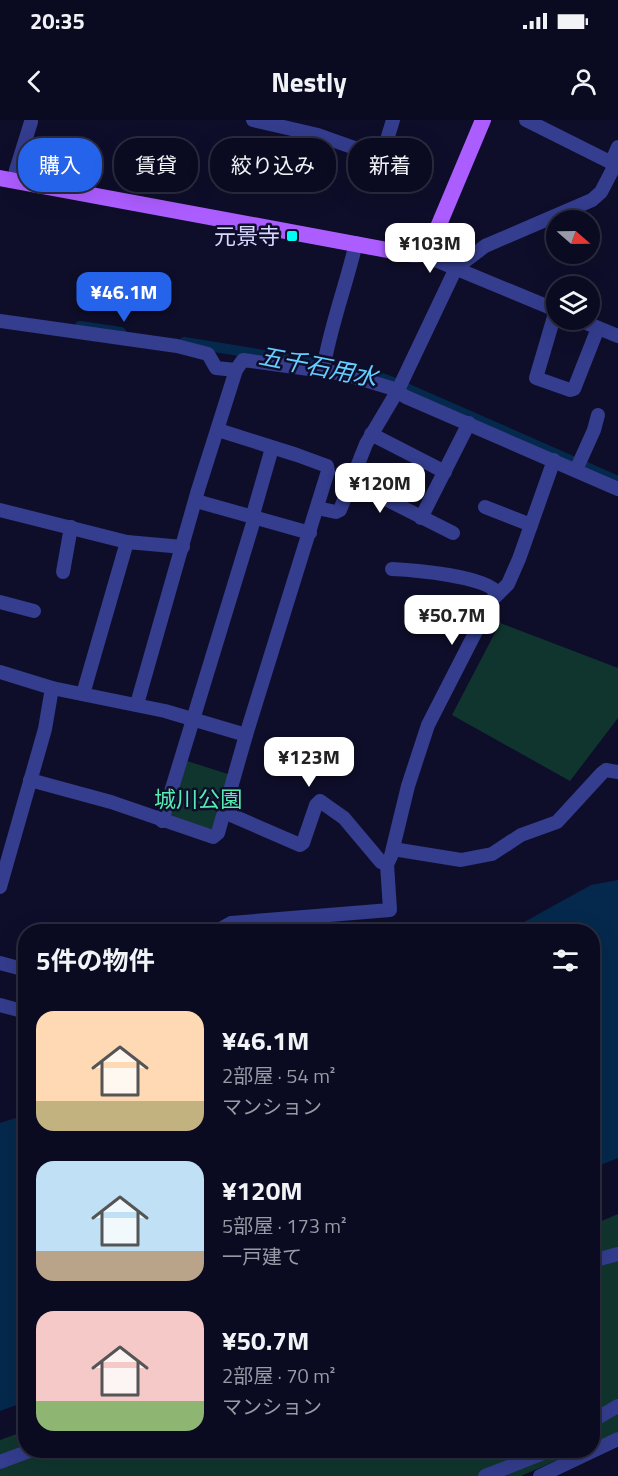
<!DOCTYPE html>
<html lang="ja">
<head>
<meta charset="utf-8">
<style>
	:root { --surface:#0a0a20; --page:#18182d; --text:#f1f3f6; --muted:#999aa5; --line:#2a2b3e; --accent:#2563eb }
	body { margin:0; font-family:"Titillium Web","Noto Sans JP",sans-serif; background:var(--page); color:var(--text); height:100vh; display:flex; flex-direction:column; font-size:22px; white-space:nowrap }
	* { box-sizing:border-box; margin:0 }
	p { font-size:20px; color:var(--muted) }
	.icon { flex:none; width:33px; height:33px; fill:none; stroke:currentColor; stroke-width:2; stroke-linecap:round; stroke-linejoin:round }
	.map { position:relative; flex:1; overflow:hidden }
	.details { position:absolute; left:18px; top:804px; width:582px; height:534px; display:flex; flex-direction:column; background:var(--surface); border-radius:24px; box-shadow:0 6px 24px #0002,0 0 0 2px var(--line) }
	.details>* { flex:none }
	.hud { position:absolute; left:18px; top:18px; width:582px; height:54px; display:flex; gap:12px }
	.needle { width:39px; rotate:110deg }
	.tools { position:absolute; left:546px; top:90px; display:grid; gap:12px }
	.tools a { display:grid; place-items:center; width:54px; height:54px; border-radius:50%; background:var(--surface); box-shadow:0 6px 24px #0002,0 0 0 2px var(--line); font-size:30px }
	.price { position:absolute; translate:-50% -51px; padding:0 14px; border-radius:12px; background:#fff; color:#222; font-size:20px; line-height:39px; filter:drop-shadow(0 2px 3px #0008) }
	.price::after { content:''; position:absolute; left:50%; top:36px; width:18px; height:14px; margin-left:-9px; background:inherit; clip-path:polygon(0 0,100% 0,50% 100%) }
	.price.active { background:var(--accent); color:#fff }
	ul { padding:0; list-style:none }
	li { display:flex; align-items:center; gap:18px; height:150px; padding:0 18px }
	li span { display:grid; place-items:center; flex:none; width:168px; height:120px; border-radius:18px; color:#555 }
	li>.icon { margin-inline-start:auto }
	span .icon { width:72px; height:72px; fill:#fffc; stroke-width:1 }
	li b { font-size:26px }
	h2 { display:flex; justify-content:space-between; align-items:center; height:72px; padding:0 18px; font-size:26px }
	.chip { padding:0 21px; border-radius:24px; background:var(--surface); box-shadow:0 6px 24px #0002,0 0 0 2px var(--line); font-size:21px; line-height:54px }
	.chip.active { background:var(--accent); color:#fff }
	.status { display:flex; justify-content:space-between; align-items:center; height:42px; padding:0 30px; background:var(--surface); direction:ltr }
	.status svg { height:16px; fill:currentColor }
	header { display:flex; justify-content:space-between; align-items:center; height:78px; padding:0 18px; background:var(--surface); font-size:27px; font-weight:700 }
	.map>svg:first-child { display:block }
</style>
</head>
<body>
<div class="status"><b>20:35</b><svg viewBox="0 0 49 12"><path d="M0 12V9h3v3zM5 12V6h3v6zM10 12V3h3v9zM15 12V0h3v12zM26 1h20v11H26zM47 4h2v5h-2z"/></svg></div>
<header><svg class="icon" aria-label="back" viewBox="0 0 24 24"><path d="M15 5l-7 7 7 7"/></svg>Nestly<svg class="icon" aria-label="person" viewBox="0 0 24 24"><circle cx="12" cy="8" r="4"/><path d="M4 21q1-7 8-7t8 7"/></svg></header>
<div class="map">
<svg width="618" height="1356" viewBox="0 0 618 1356">
	<rect width="100%" height="100%" fill="#0e0e2a"/>
	<g fill="#10352e">
		<polygon points="500,503 618,548 618,598 570,661 452,595"/>
		<polygon points="184,640 231,655 216,708 211,711 171,699 168,693"/>
		<polygon points="618,1094 618,1312 593,1324 592,1105"/>
		<polygon points="25,1311 26,1330 578,1331 521,1356 0,1356 0,1320"/>
	</g>
	<g fill="#05294c">
		<polygon points="618,760 618,1038 593,1048 592,812 508,811 591,765"/>
		<polygon points="25,995 25,1282 0,1291 0,1003"/>
	</g>
	<g fill="none" stroke-linecap="round" stroke-linejoin="round">
		<g stroke="#05294c" stroke-width="10">
			<polyline points="80,206 121,212"/>
			<polyline points="184,222 320,244"/>
			<polyline points="356,251 388,260 618,361"/>
		</g>
		<g stroke="#343d8e" stroke-width="14">
			<polyline points="253,0 318,15 380,37 382,36 393,0"/>
			<polyline points="526,0 618,46"/>
			<polyline points="611,43 618,27"/>
			<polyline points="15,60 16,50 31,2"/>
			<polyline points="425,133 428,137 556,190"/>
			<polyline points="556,190 536,258 570,270 574,269 598,208"/>
			<polyline points="579,200 618,216"/>
			<polyline points="0,201 177,226 208,234 216,248 236,250"/>
			<path d="M323,250C330,207 346,166 356,123"/>
			<polyline points="371,314 445,352"/>
			<polyline points="576,350 594,310 598,295"/>
			<polyline points="352,362 453,413"/>
			<polyline points="196,381 310,413"/>
			<polyline points="485,387 531,405"/>
			<polyline points="317,388 336,392 340,390 366,324 398,270 456,148 485,126 592,80 601,72 615,45"/>
			<polyline points="0,390 127,422"/>
			<polyline points="421,398 469,303"/>
			<path d="M392,449C414,450 486,456 497,473"/>
			<polyline points="63,452 71,407"/>
			<polyline points="0,482 34,491"/>
			<polyline points="0,552 52,568 165,591 246,615"/>
			<polyline points="83,574 127,422 183,427"/>
			<polyline points="137,584 198,370 236,250 243,240 345,254 391,268 406,277 618,369"/>
			<polyline points="30,660 111,682 213,717 218,713 246,615 328,351 327,346 297,335 218,310"/>
			<polyline points="224,692 300,725 303,723 316,685 320,681 344,698 381,742 387,744"/>
			<polyline points="162,701 253,403 254,391 272,328"/>
			<polyline points="393,729 461,740 492,734 521,715 557,702 602,653 606,650 618,652"/>
			<polyline points="0,767 45,609 52,568"/>
			<polyline points="215,812 231,803 390,790 387,744 391,736 408,666 428,605 492,480 508,464 519,439 554,340"/>
			<polyline points="0,843 26,850"/>
			<polyline points="0,885 26,892"/>
			<polyline points="592,1141 618,1134"/>
			<polyline points="592,1301 618,1286"/>
			<polyline points="0,1342 32,1330"/>
			<polyline points="485,1356 551,1330"/>
			<polyline points="540,1356 618,1319"/>
		</g>
		<path stroke="#ac5dff" stroke-width="16" d="M0,58L409,134C419,135 424,135 430,126L483,0"/>
	</g>
	<rect fill="#02fff4" stroke="#0e0e2a" stroke-width="2" x="286" y="110" width="12" height="12" rx="3"/>
	<g text-anchor="middle" stroke-width="5" stroke-linejoin="round" paint-order="stroke">
		<g font-size="22" fill="#d6d8ff" stroke="#0e0e2a" text-anchor="end">
			<text x="280" y="124">元景寺</text>
		</g>
		<g font-size="22" fill="#56ecb1" stroke="#0e0e2a">
			<text x="198" y="687">城川公園</text>
		</g>
		<g font-size="24" font-style="italic" fill="#64ceff" stroke="#0e0e2a">
			<text transform="translate(318 247) rotate(11)" y="8">五千石用水</text>
		</g>
	</g>
</svg>
<div class="tools">
<a><svg class="needle" viewBox="-14 -14 28 28"><path d="M0-13l5 13h-10z" fill="#e53935"/><path d="M0 13l5-13h-10z" fill="#999aa5"/></svg></a>
<a><svg class="icon" aria-label="layers" viewBox="0 0 24 24"><path d="M12 4l9 5-9 5-9-5zM3 14l9 5 9-5"/></svg></a>
</div>
<b class="price" style="left:430px;top:154px">¥103M</b>
<b class="price active" style="left:124px;top:203px">¥46.1M</b>
<b class="price" style="left:380px;top:394px">¥120M</b>
<b class="price" style="left:452px;top:526px">¥50.7M</b>
<b class="price" style="left:309px;top:668px">¥123M</b>
<div class="hud">
<a class="chip active">購入</a>
<a class="chip">賃貸</a>
<a class="chip">絞り込み</a>
<a class="chip">新着</a>
</div>
<section class="details">
<h2>5件の物件<svg class="icon" aria-label="filters" viewBox="0 0 24 24"><path d="M4 7h16M4 17h16"/><circle cx="9" cy="7" r="2"/><circle cx="15" cy="17" r="2"/></svg></h2>
<ul>
<li><span style="background:linear-gradient(#ffd9b3 75%,#c2b280 0)"><svg class="icon" aria-label="home" viewBox="0 0 24 24"><path d="M3 11l9-7 9 7M6 9v11h12V9"/></svg></span><div><b>¥46.1M</b><p>2部屋 · 54 m²</p><p>マンション</p></div></li>
<li><span style="background:linear-gradient(#bfe0f5 75%,#b9a48a 0)"><svg class="icon" aria-label="home" viewBox="0 0 24 24"><path d="M3 11l9-7 9 7M6 9v11h12V9"/></svg></span><div><b>¥120M</b><p>5部屋 · 173 m²</p><p>一戸建て</p></div></li>
<li><span style="background:linear-gradient(#f6c9c9 75%,#8fb573 0)"><svg class="icon" aria-label="home" viewBox="0 0 24 24"><path d="M3 11l9-7 9 7M6 9v11h12V9"/></svg></span><div><b>¥50.7M</b><p>2部屋 · 70 m²</p><p>マンション</p></div></li>
</ul>
</section>
</div>
</body>
</html>
